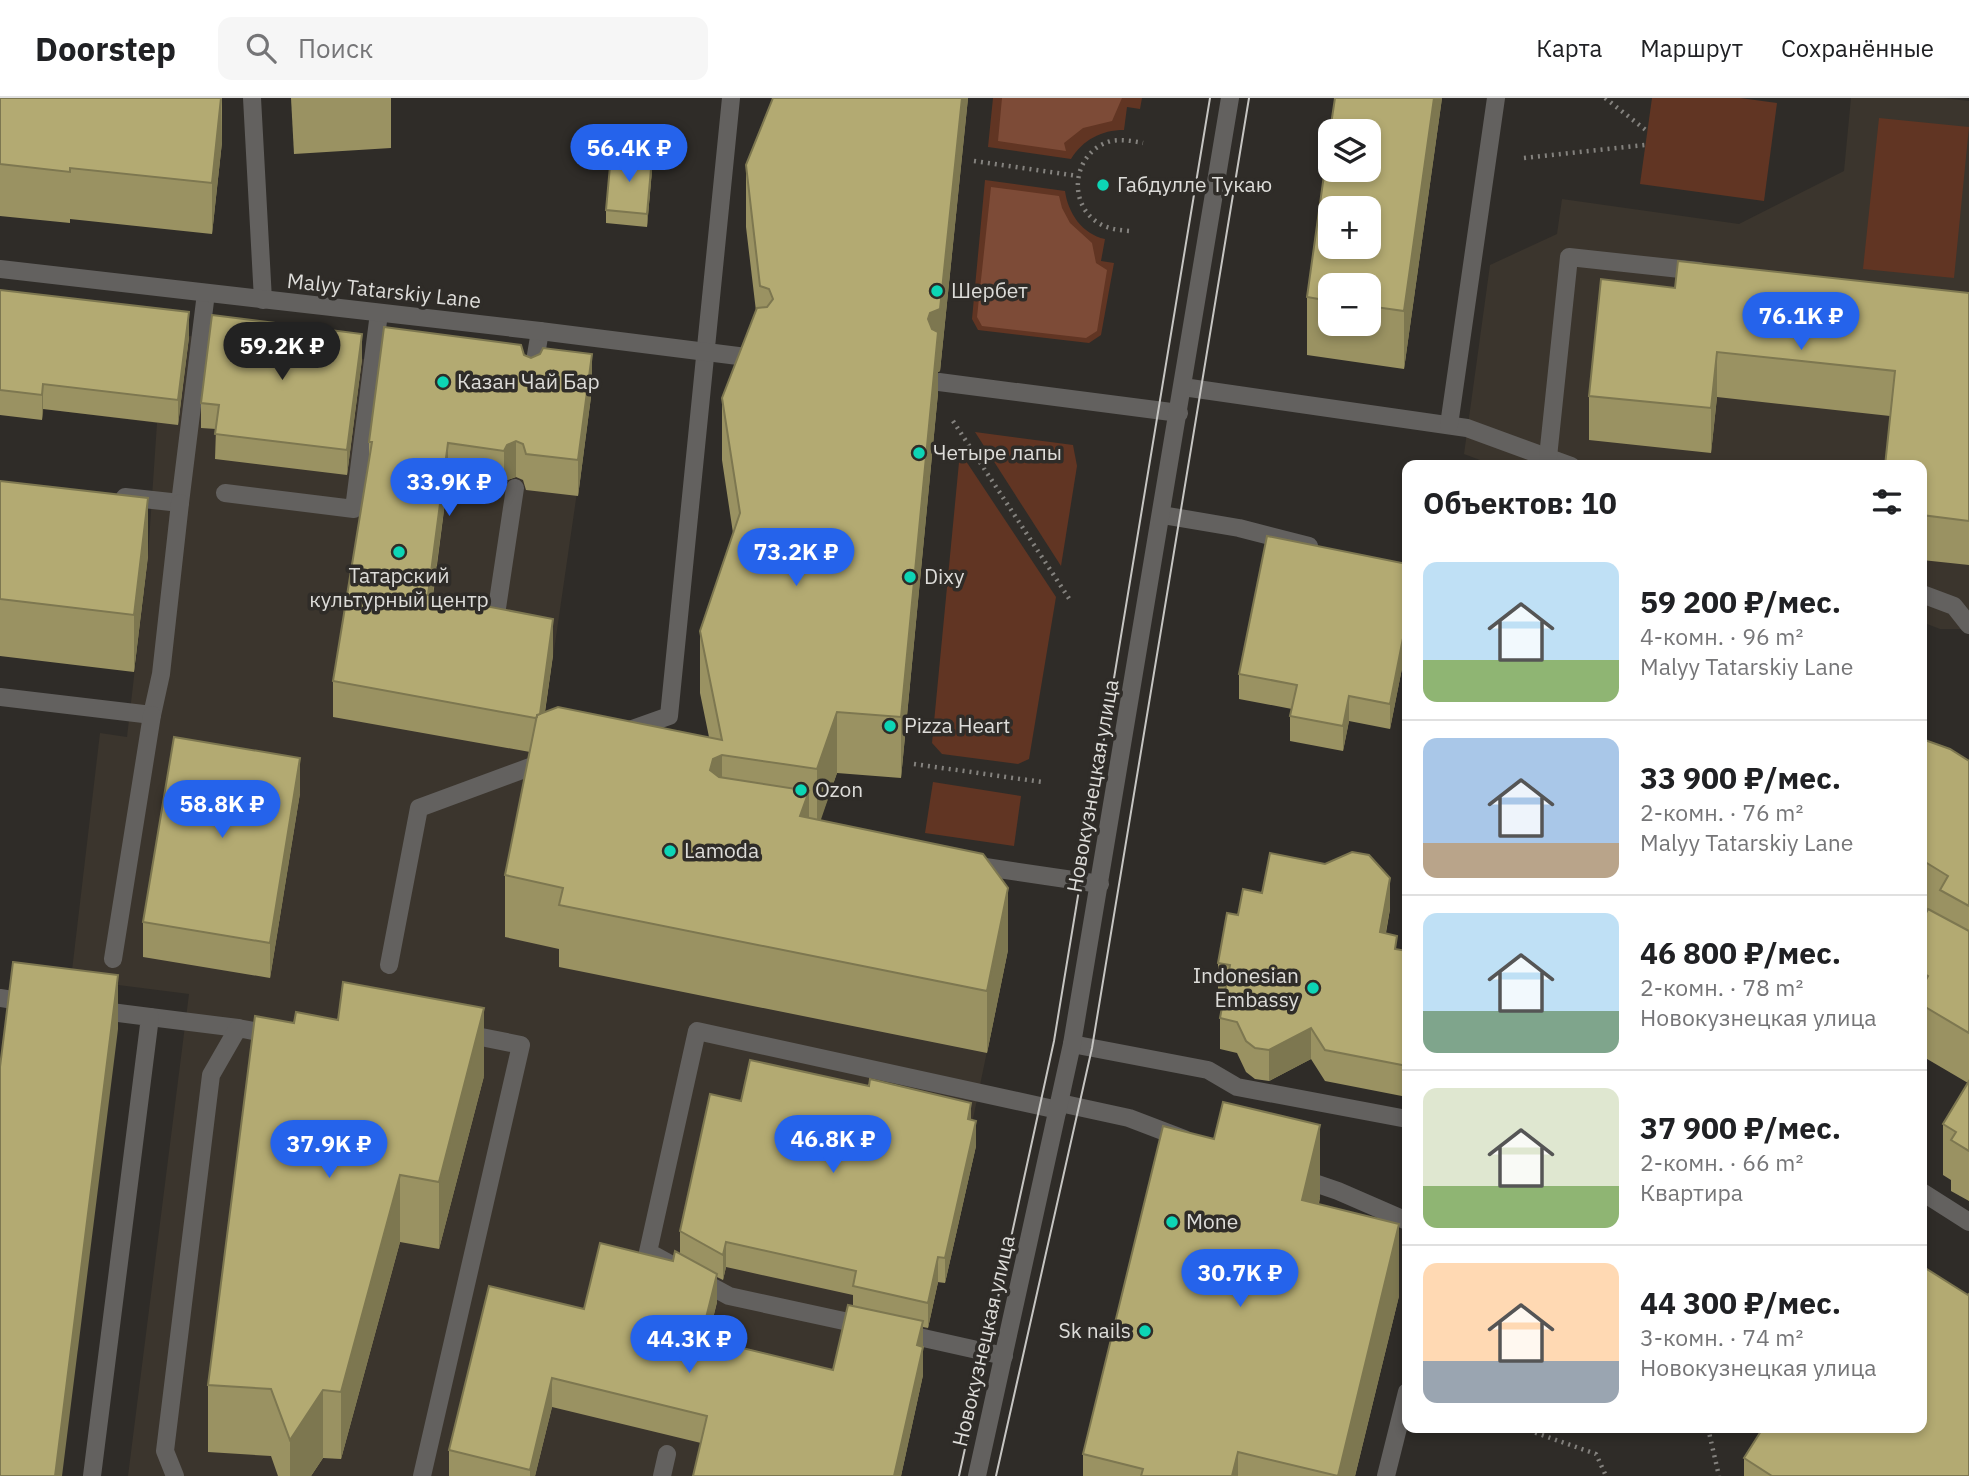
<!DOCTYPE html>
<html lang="ru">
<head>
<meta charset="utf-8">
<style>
	:root { --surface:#fff; --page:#f6f6f6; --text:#202124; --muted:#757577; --line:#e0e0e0; --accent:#2563eb }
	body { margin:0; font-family:"IBM Plex Sans",sans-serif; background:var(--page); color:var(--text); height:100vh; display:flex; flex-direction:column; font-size:26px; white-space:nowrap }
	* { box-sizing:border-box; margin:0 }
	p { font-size:23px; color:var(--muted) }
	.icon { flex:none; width:38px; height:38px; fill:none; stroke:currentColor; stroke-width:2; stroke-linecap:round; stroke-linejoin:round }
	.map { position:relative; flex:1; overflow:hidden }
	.drawer { position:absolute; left:1402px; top:362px; width:525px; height:973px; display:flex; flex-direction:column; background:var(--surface); border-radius:14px; box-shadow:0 4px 10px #0003 }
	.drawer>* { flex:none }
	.tools { position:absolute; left:1318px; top:21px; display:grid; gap:14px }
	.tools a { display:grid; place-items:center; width:63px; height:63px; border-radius:14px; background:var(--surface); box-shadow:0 4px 10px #0003; font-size:35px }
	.price { position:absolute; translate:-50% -60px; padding:0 16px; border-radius:24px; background:var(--accent); color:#fff; font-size:23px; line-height:46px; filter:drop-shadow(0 2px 4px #0008) }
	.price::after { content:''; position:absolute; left:50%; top:42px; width:21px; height:16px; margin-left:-10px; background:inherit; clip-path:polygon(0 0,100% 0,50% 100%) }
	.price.current { background:#222; color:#fff }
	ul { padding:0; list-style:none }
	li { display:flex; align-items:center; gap:21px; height:175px; padding:0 21px }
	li+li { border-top:2px solid var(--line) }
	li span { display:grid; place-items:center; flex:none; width:196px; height:140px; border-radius:14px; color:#555 }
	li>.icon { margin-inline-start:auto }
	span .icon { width:84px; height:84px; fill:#fffc; stroke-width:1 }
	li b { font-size:30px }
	h2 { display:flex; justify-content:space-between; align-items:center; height:84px; padding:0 21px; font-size:30px }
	header { display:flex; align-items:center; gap:42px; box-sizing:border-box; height:98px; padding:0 35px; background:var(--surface); border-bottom:2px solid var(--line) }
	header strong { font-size:33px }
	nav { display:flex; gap:38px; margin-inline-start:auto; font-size:24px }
	.search { width:490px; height:63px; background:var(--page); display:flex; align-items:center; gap:18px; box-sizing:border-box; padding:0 24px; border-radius:14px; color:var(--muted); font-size:26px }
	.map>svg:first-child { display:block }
</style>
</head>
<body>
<header>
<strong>Doorstep</strong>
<div class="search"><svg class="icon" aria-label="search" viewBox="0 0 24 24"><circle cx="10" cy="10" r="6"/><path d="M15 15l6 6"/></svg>Поиск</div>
<nav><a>Карта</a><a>Маршрут</a><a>Сохранённые</a></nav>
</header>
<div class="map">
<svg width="1969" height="1378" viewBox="0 0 1969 1378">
	<rect width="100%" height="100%" fill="#2f2c28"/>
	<g fill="#3b352d">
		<polygon points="1851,0 1944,0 1969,3 1969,531 1940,531 1922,524 1922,368 1496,368 1464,356 1490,167 1557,136 1562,101 1739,126 1844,73"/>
		<polygon points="0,216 167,235 592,291 539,656 1008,852 968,1045 976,1048 945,1185 938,1185 918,1275 923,1277 901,1378 128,1378 189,896 71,881 100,635 127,639 148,458 157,325 44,311 42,322"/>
	</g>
	<g fill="#613523">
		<path d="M993,0H1142L1140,11L1127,9L1124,32C1101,32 1083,42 1071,61L988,49Z"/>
		<polygon points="1652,0 1740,0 1777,5 1764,103 1640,86"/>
		<polygon points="1879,20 1969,29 1954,180 1863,171"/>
		<path d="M985,82L1065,93C1068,115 1082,136 1105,141L1101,163L1114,165L1101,237L1089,245L978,232L972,221Z"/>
		<polygon points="975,334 1073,347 1077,368 1061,468"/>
		<polygon points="960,354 1056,499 1029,661 1018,666 942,656 932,645"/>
		<polygon points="933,684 1021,698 1014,748 925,735"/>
	</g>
	<g fill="#7d4b37">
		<polygon points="1002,0 1122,0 1112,23 1083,30 1064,45 1066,53 998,43"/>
		<polygon points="991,89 1059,98 1062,110 1070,125 1092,145 1096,165 1107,172 1097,233 1086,240 982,228 977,219"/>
	</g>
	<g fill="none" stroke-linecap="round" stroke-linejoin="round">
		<g stroke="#84827e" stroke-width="4.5" stroke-dasharray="2 5" stroke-linecap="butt">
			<polyline points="1605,0 1647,33"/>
			<polyline points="1524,60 1645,47"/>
			<polyline points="974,63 1078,78"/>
			<path d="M1129,133C1118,132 1107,131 1097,124C1066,103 1074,53 1111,43C1122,41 1133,43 1143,45"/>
			<polyline points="953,323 1070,502"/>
			<polyline points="914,666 1042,684"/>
			<polyline points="1522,1330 1596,1356 1606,1378"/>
			<polyline points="1708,1330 1719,1378"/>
		</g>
		<g stroke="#63615f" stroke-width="18">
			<polyline points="252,0 263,202"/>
			<polyline points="532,281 540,233"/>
			<polyline points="1183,289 1467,330 1571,368"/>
			<polyline points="1449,327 1496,0"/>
			<polyline points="1548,359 1569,159 1699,173"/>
			<polyline points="225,395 354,411 379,215"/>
			<polyline points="125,399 180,405 206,195"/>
			<polyline points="1162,417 1239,430 1309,448"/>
			<polyline points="1922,496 1954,508 1969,527"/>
			<polyline points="494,530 515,390"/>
			<polyline points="0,599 152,617 161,576 180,405"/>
			<polyline points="624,634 669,618 731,0"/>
			<polyline points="972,767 1100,786"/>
			<polyline points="113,861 152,617"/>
			<polyline points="389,867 419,710 549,662"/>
			<polyline points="0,900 32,905"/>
			<polyline points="150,919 238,930"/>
			<polyline points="1072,946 1208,972 1237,989 1407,1021"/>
			<polyline points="1060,1005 1129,1020 1184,1041"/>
			<polyline points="1300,1080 1338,1093 1407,1123"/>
			<polyline points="1922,1094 1969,1124"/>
			<polyline points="867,1228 729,1198 648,1154 697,933 1058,1012"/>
			<polyline points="901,1235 1004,1258"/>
			<polyline points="92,1378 150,919 95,912"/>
			<polyline points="175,1378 165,1353 211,977 238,930 274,937"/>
			<polyline points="422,1378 521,947 461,935"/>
			<polyline points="662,1378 667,1356"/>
			<polyline points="1386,1378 1407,1294"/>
		</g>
		<g stroke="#63615f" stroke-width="18">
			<polyline points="0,171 540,233 762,261"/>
			<polyline points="939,284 1179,315"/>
			<polyline points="977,1378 1072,946 1230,0"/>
		</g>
		<g stroke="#c6c5c2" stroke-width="2">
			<polyline points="959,1378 1054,943 1210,0"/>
			<polyline points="996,1378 1092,950 1249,0"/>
		</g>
	</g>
	<g fill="#9a9262" fill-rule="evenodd">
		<polygon points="0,0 222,0 222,44 212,136 70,121 70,125 0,118"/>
		<polygon points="291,0 391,0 391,50 294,56"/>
		<polygon points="773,0 968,0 940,273 938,274 938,295 901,680 837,675 820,722 1008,852 987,955 559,869 559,851 505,839 505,777 530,654 333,619 333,583 369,362 369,344 524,257 592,291 578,398 526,392 523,382 516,379 507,382 504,388 448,381 433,498 553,557 545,614 709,639 700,595 700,533 733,435 722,362 722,300 756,213 746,129 746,67"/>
		<path d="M1442,0L1404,271L1307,257V199ZM1330,187H1368V226H1330Z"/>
		<polygon points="652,72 647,129 606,125 606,112"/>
		<polygon points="1675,190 1969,195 1969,467 1922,462 1922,368 1890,318 1717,299 1711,355 1589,342 1589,298"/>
		<polygon points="0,192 189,239 178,327 43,311 42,322 0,317"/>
		<polygon points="362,261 347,377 215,361 216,331 201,330 201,305"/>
		<polygon points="0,383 148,458 134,574 0,558"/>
		<polygon points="1407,466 1407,545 1390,631 1349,623 1343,653 1290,643 1290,618 1292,611 1239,601 1239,576"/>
		<polygon points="1922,641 1969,663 1969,1103 1951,1093 1951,1082 1943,1077 1943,1026 1968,985 1922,958 1922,823 1926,815 1922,813"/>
		<polygon points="300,695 270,880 143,859 143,824"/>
		<polygon points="1262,795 1390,811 1386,835 1397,852 1407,853 1407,999 1325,983 1311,961 1269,983 1255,981 1246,974 1237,955 1220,951 1220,920 1224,897 1218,896 1218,865 1238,817"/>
		<polygon points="484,978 439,1151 400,1144 341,1361 323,1360 311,1378 278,1378 271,1358 208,1354 208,1287"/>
		<path d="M741,1003L971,1022L976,1048L945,1185L938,1184L928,1230L923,1229V1277L901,1378H693L701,1345L552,1309L535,1378H449V1352L584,1211L673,1163L680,1156V1133ZM726,1169L853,1197V1208L833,1272L708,1241L717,1204V1179L723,1182Z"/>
		<polygon points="1320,1099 1319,1106 1399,1198 1355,1378 1083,1378 1083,1356"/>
		<polygon points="1968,1197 1969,1378 1744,1378 1744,1360"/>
	</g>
	<g fill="#7d7750">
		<polygon points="221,0 222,44 212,136 212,85"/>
		<polygon points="962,0 968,0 940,273 938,274 938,295 901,680 901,619 928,221"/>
		<polygon points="1434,0 1442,0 1404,271 1404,213"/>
		<polygon points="652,59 652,72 647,129 647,116"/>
		<polygon points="189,214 189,239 178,327 178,302"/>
		<polygon points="362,236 362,261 347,377 347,352"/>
		<polygon points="1717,254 1717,299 1711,355 1711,310"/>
		<polygon points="592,256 592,291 578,398 578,362"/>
		<polygon points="43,286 43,311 42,322 42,297"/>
		<polygon points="516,343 516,379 507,382 504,388 504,353 507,347"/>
		<polygon points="448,345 448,381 428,533 428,497"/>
		<polygon points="148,400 148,458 134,574 134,517"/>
		<polygon points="1407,520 1407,545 1390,631 1390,606"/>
		<polygon points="553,521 553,557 539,654 535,655 535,620"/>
		<polygon points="1349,598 1349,623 1343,653 1343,628"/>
		<polygon points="837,614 837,675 817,733 817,671"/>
		<polygon points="722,657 722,719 710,672 713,661"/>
		<polygon points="300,660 300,695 270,880 270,845"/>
		<polygon points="809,693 809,754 800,718"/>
		<polygon points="1390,780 1390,811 1380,865 1380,834"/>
		<polygon points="1008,790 1008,852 987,955 987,893"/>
		<polygon points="118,877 118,931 62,1378 55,1378"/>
		<polygon points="484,910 484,978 439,1151 439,1084"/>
		<polygon points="1311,930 1311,961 1269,983 1269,952"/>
		<polygon points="971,1005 971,1030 968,1021"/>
		<polygon points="976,1023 976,1048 945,1185 945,1160"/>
		<polygon points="1320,1027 1320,1099 1302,1174 1302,1102"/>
		<polygon points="400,1077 400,1144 341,1361 341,1294"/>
		<polygon points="1399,1126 1399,1198 1355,1378 1338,1378"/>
		<polygon points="726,1144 726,1169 723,1182 723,1157"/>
		<polygon points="938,1159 938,1184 928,1230 928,1205"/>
		<polygon points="717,1176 717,1204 701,1268 701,1240"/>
		<polygon points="923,1223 923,1252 917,1247"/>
		<polygon points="923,1249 923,1277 901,1378 894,1378"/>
		<polygon points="552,1280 552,1309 535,1378 530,1378 530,1372"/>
		<polygon points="323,1292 323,1360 311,1378 290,1378 290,1342"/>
		<polygon points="1238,1354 1238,1378 1232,1378"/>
	</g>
	<g fill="#b3aa72" stroke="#7d7750" stroke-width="2" fill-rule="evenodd">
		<polygon points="0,0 221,0 212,85 70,70 70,74 0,66"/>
		<polygon points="773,0 962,0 940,211 930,215 928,221 932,231 938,234 901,619 837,614 817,671 722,657 713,661 710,672 719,679 809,693 800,718 983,756 1008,790 987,893 559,807 563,790 505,777 537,617 558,609 722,642 700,533 740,415 722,300 757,210 767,209 773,201 769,191 760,188 746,67"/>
		<path d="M1335,0H1434L1404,213L1368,208V187H1330V203L1307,199L1330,34V72H1368V33H1330ZM1330,110H1368V149H1330Z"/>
		<polygon points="611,57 652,59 647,116 606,112"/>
		<polygon points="1678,163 1969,195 1969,423 1922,417 1922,368 1885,368 1895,273 1717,254 1711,310 1589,298 1601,181 1675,190"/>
		<polygon points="0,192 189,214 178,302 43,286 42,297 0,292"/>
		<polygon points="212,217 362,236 347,352 215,336 219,307 201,305"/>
		<polygon points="384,229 521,247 524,257 531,260 540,256 543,250 592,256 578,362 526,356 523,346 516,343 507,347 504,353 448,345 428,497 553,521 540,616 537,617 537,619 535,620 333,583 372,344 369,344"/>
		<polygon points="0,383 148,400 134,517 0,501"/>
		<polygon points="1267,438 1407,466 1407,520 1390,606 1349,598 1343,628 1290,618 1297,587 1239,576"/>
		<polygon points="174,639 300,660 270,845 143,824"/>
		<polygon points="1922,641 1950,651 1969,663 1969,808 1940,792 1948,778 1922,762"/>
		<polygon points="1352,754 1369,757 1390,780 1380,834 1397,838 1395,851 1407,853 1407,968 1325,952 1311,930 1269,952 1255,950 1246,943 1237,924 1220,920 1230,867 1218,865 1227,815 1238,817 1243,791 1262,795 1270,755 1325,766"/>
		<polygon points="1928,811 1969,833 1969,935 1922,907 1922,889 1928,878 1922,874 1922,823"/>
		<polygon points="13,864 118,877 55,1378 0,1378 0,969"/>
		<polygon points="343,884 484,910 439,1084 400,1077 341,1294 323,1292 290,1342 271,1291 208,1287 255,918 294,925 296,914 338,922"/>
		<polygon points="750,962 869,988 870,981 971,1005 968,1021 976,1023 945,1160 938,1159 928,1205 853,1188 856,1173 726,1144 723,1157 680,1133 710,996 741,1003"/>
		<polygon points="1969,983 1969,1053 1951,1042 1956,1034 1943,1026"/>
		<polygon points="1223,1004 1320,1027 1302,1102 1399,1126 1338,1378 1238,1354 1232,1378 1141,1378 1143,1371 1083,1356 1163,1028 1214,1041"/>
		<polygon points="600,1145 673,1163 675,1153 717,1176 701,1240 833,1272 848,1207 923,1223 917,1247 923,1249 894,1378 693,1378 707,1318 552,1280 530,1372 449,1352 489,1188 584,1211"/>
		<polygon points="1922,1168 1968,1197 1969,1196 1969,1378 1772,1378 1744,1360 1763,1330 1922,1330"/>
	</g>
	<g fill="#0dd5b5" stroke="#2f2c28" stroke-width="2.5">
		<circle cx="1103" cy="87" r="7"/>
		<circle cx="937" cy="193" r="7"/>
		<circle cx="443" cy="284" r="7"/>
		<circle cx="919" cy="355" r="7"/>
		<circle cx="399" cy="454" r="7"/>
		<circle cx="910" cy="479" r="7"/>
		<circle cx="890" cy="628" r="7"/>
		<circle cx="801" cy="692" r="7"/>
		<circle cx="670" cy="753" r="7"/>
		<circle cx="1313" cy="890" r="7"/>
		<circle cx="1172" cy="1124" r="7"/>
		<circle cx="1145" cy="1233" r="7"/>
	</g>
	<g text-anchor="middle" stroke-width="7" stroke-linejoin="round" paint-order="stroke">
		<g font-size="21" fill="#dddcd9" stroke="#2f2c28" text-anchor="start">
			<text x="1117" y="94">Габдулле Тукаю</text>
			<text x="951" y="200">Шербет</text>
			<text x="457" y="291">Казан Чай Бар</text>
			<text x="933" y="362">Четыре лапы</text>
			<text x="399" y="485" text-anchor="middle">Татарский<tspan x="399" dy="24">культурный центр</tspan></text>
			<text x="924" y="486">Dixy</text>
			<text x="904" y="635">Pizza Heart</text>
			<text x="815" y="699">Ozon</text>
			<text x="684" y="760">Lamoda</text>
			<text x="1299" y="885" text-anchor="end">Indonesian<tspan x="1299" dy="24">Embassy</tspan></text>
			<text x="1186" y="1131">Mone</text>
			<text x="1131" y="1240" text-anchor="end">Sk nails</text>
		</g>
		<g font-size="21" fill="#dddcd9" stroke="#2f2c28">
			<text transform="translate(384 193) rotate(6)" y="7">Malyy Tatarskiy Lane</text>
			<text transform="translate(1093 688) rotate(-80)" y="7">Новокузнецкая улица</text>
			<text transform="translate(984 1243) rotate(-77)" y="7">Новокузнецкая улица</text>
		</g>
	</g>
</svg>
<div class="tools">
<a><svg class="icon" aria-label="layers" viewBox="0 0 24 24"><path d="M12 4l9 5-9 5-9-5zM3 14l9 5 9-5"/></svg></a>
<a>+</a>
<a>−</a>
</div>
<b class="price" style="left:629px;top:86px">56.4K ₽</b>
<b class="price" style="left:1801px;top:254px">76.1K ₽</b>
<b class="price current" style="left:282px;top:284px">59.2K ₽</b>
<b class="price" style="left:449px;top:420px">33.9K ₽</b>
<b class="price" style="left:796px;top:490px">73.2K ₽</b>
<b class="price" style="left:222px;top:742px">58.8K ₽</b>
<b class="price" style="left:833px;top:1077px">46.8K ₽</b>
<b class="price" style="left:329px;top:1082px">37.9K ₽</b>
<b class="price" style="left:1240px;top:1211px">30.7K ₽</b>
<b class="price" style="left:689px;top:1277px">44.3K ₽</b>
<section class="drawer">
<h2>Объектов: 10<svg class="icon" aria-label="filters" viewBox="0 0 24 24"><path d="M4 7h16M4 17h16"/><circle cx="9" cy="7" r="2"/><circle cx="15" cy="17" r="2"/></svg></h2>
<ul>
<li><span style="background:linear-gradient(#bfe0f5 70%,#8fb573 0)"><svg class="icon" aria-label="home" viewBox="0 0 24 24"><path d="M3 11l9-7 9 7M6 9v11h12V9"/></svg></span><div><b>59 200 ₽/мес.</b><p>4-комн. · 96 m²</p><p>Malyy Tatarskiy Lane</p></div></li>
<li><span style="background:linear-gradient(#a9c7e8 75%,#b9a48a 0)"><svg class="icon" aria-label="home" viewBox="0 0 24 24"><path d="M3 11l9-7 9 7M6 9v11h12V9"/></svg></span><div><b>33 900 ₽/мес.</b><p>2-комн. · 76 m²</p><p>Malyy Tatarskiy Lane</p></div></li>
<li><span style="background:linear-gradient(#bfe0f5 70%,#7fa58c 0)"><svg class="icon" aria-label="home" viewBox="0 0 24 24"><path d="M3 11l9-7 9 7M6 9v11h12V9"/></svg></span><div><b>46 800 ₽/мес.</b><p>2-комн. · 78 m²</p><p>Новокузнецкая улица</p></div></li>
<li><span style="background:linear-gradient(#dfe7d0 70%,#8fb573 0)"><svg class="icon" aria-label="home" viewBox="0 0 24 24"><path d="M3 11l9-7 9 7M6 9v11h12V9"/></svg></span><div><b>37 900 ₽/мес.</b><p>2-комн. · 66 m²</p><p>Квартира</p></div></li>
<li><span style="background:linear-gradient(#ffd9b3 70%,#9aa5b1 0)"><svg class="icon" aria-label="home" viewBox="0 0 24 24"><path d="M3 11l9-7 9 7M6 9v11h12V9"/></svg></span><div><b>44 300 ₽/мес.</b><p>3-комн. · 74 m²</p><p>Новокузнецкая улица</p></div></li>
</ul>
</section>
</div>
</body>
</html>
